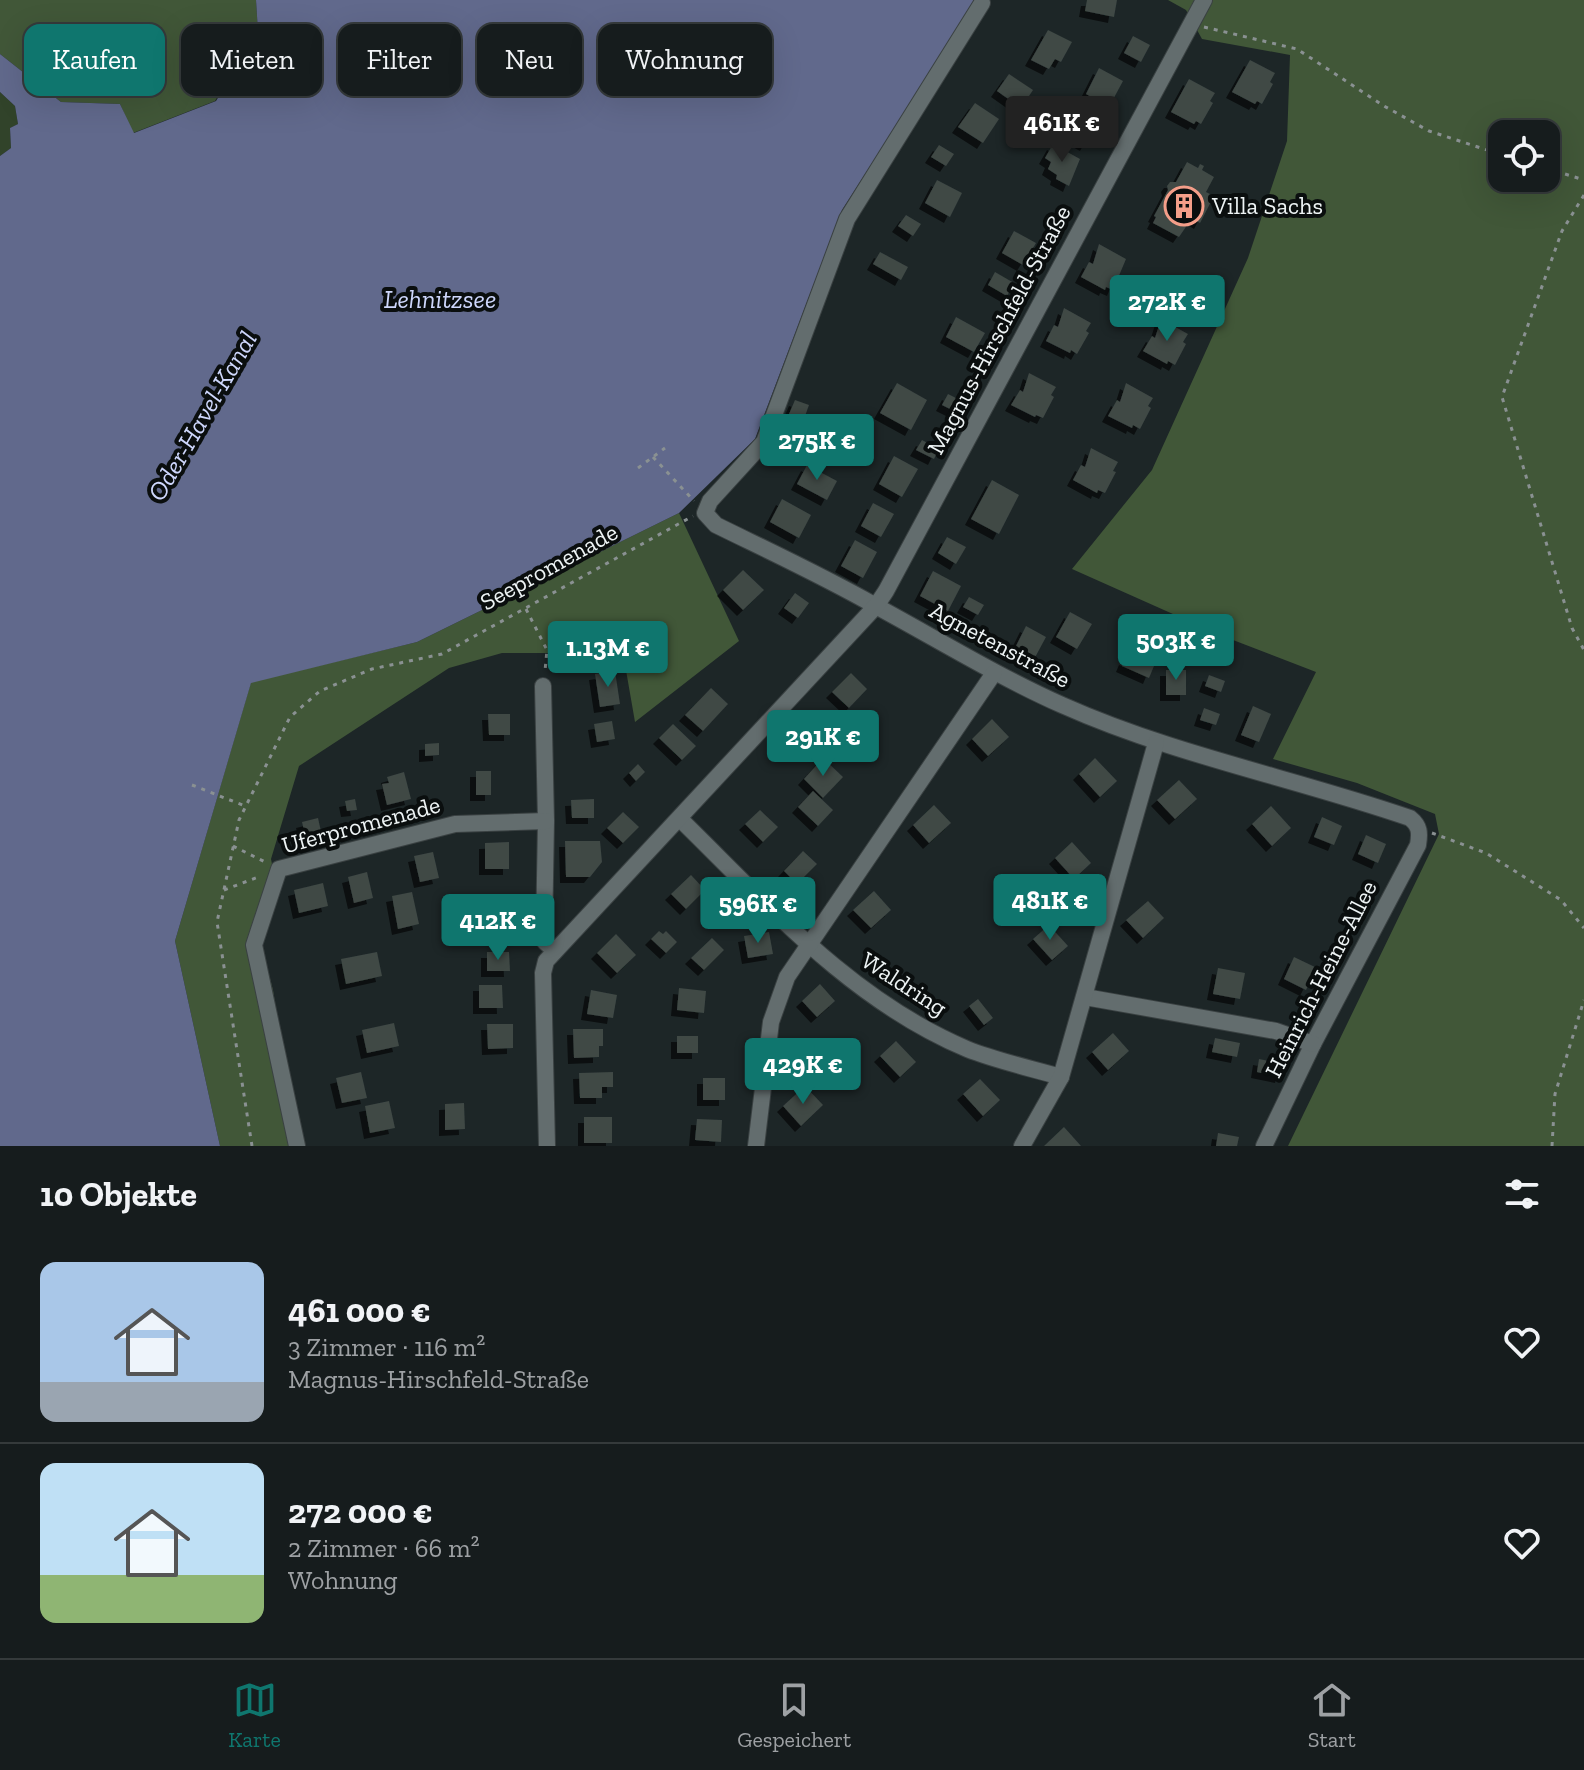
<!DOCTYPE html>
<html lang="de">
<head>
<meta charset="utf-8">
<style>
	:root { --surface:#161c1d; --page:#23292a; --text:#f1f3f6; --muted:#9ea1a4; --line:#353a3b; --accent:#0f766e }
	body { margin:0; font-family:"Zilla Slab",serif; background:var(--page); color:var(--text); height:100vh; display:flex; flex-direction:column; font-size:30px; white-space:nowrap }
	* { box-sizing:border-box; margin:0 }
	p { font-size:26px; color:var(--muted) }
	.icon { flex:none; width:44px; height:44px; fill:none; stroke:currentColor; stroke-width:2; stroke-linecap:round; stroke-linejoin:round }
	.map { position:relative; height:1146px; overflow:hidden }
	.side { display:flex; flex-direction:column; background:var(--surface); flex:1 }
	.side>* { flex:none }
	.hud { position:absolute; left:24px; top:24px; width:800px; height:72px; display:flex; gap:16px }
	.fabs { position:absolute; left:1488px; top:120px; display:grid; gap:16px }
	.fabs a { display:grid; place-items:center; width:72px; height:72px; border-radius:16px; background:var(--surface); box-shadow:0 8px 32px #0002,0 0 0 2px var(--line); font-size:40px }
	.price { position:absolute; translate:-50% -68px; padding:0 18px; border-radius:8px; background:var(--accent); color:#fff; font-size:26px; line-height:52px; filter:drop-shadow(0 2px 4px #0008) }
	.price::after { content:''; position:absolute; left:50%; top:48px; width:24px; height:18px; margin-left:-12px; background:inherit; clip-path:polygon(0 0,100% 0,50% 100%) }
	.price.current { background:#222; color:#fff }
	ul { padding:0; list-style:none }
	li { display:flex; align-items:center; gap:24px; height:200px; padding:0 40px }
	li+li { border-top:2px solid var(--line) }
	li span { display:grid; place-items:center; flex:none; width:224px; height:160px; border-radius:16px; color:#555 }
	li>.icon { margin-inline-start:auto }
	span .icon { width:96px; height:96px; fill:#fffc; stroke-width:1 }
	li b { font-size:34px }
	h2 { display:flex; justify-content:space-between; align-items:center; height:96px; padding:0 40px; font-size:34px }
	.chip { padding:0 28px; border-radius:16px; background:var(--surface); box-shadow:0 8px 32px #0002,0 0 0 2px var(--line); font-size:28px; line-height:72px }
	.chip.current { background:var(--accent); color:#fff }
	.tabs { display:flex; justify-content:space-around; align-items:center; height:112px; border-top:2px solid var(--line); background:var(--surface); font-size:22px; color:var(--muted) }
	.tabs a { display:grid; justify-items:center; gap:4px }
	.tabs .current { color:var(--accent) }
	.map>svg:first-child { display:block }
</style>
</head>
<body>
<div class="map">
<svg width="1584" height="1146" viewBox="0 0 1584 1146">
	<defs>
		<filter id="shadow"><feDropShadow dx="-6" dy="6" stdDeviation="0" flood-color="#0009"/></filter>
	</defs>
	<rect width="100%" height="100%" fill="#1d2627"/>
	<polygon fill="#31432a" points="0,92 15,106 18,124 10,128 11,148 0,156"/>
	<g fill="#415738" fill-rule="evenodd">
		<polygon points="0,0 256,0 258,32 215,101 133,133 120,104 61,102 0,54"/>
		<path d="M1168,0H1584V1146H1288L1439,834L1435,814L1357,783L1273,759L1316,672L1220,635L1072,569L1152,470L1248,258L1287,141L1290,55L1202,39L1186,10ZM1502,134H1546V178H1502Z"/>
		<polygon points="679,513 739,641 635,722 623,653 502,653 449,668 299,766 271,859 277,890 261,944 273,990 297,1146 220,1146 175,941 251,682 417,642"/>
	</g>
	<polygon fill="#61698c" points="256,0 977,0 842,210 755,439 679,513 417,642 251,683 175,941 220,1146 0,1146 0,156 11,148 10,128 18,124 15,106 0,92 0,54 61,102 120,104 134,133 216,101 258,32"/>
	<g fill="#3f4845" filter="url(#shadow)">
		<polygon points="1087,0 1117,0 1114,17 1085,11"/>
		<polygon points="1048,30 1072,42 1061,62 1055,59 1049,69 1031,60"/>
		<polygon points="1133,36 1150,45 1141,62 1124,53"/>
		<polygon points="1250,60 1275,73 1270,82 1273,84 1262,104 1257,101 1255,104 1232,92"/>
		<polygon points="1099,68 1123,81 1109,107 1086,94"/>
		<polygon points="1009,74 1033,90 1021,108 997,91"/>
		<polygon points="1189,79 1215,93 1210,101 1213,103 1201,124 1196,121 1194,124 1171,112"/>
		<polygon points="1055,98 1099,122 1086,145 1043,122"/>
		<polygon points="975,103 999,119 983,143 958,127"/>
		<polygon points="1053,144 1080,159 1069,186 1056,179 1057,175 1048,169 1051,162 1045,158"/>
		<polygon points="939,145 954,154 946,166 931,157"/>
		<polygon points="1187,162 1198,168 1200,164 1204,166 1202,170 1214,177 1206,192 1214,196 1200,223 1192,218 1179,237 1153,223 1156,217 1154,216 1168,190 1167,186 1170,182 1176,182"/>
		<polygon points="937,180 962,193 950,217 925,203"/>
		<polygon points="906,215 921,224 913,236 898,226"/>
		<polygon points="1014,231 1036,243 1023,265 1002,253"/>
		<polygon points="1099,244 1126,259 1113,290 1106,287 1105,290 1081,277 1089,262 1093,264"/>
		<polygon points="880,252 908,267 901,280 873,264"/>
		<polygon points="995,272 1014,283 1007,296 988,285"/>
		<polygon points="1064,308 1091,323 1086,331 1089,333 1077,354 1071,350 1070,353 1046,341 1054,325 1058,327"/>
		<polygon points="956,317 985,333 974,352 946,337"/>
		<polygon points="1161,319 1188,334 1183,342 1186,344 1175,365 1168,361 1167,364 1143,351 1152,336 1155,338"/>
		<polygon points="1029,373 1056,387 1051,395 1054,397 1043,418 1036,415 1035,417 1011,405 1020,390 1023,392"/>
		<polygon points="897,383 927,400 911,430 880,413"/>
		<polygon points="1126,383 1153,398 1148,406 1151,408 1140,429 1133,425 1132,428 1108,416 1117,400 1120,402"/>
		<polygon points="948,394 964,402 958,413 942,405"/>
		<polygon points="795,400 809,405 804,419 789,414"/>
		<polygon points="922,440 939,449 934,459 916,450"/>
		<polygon points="1091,448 1118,462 1113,471 1116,472 1105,493 1098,490 1097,493 1073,480 1081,465 1085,467"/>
		<polygon points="894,456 918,469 902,497 879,484"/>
		<polygon points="807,465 837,481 827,500 797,484"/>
		<polygon points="992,480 1019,495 999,534 971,519"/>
		<polygon points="782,499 811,515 799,538 770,522"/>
		<polygon points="873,503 894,514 881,537 861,526"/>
		<polygon points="947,537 966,547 956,564 938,553"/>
		<polygon points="855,540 877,552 863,578 841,566"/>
		<polygon points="743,570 764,590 743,610 723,590"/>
		<polygon points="933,571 961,586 948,611 920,596"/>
		<polygon points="795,593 809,603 798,618 784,608"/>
		<polygon points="969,597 984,605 978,615 963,607"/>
		<polygon points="1070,612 1092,624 1077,649 1056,637"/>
		<polygon points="1026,626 1046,637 1032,663 1013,652"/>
		<polygon points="1125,659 1138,664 1140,660 1154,666 1149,678 1122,666"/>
		<rect x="1166" y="670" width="20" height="25"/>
		<polygon points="615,671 620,704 600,707 595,674"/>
		<polygon points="851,673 867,689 849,708 832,692"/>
		<polygon points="1209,675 1225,681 1221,692 1205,686"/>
		<polygon points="711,688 728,704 703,731 685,715"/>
		<polygon points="1253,706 1271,714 1259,742 1241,735"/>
		<polygon points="1204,708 1220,714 1216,725 1200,720"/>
		<polygon points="828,712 842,726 829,740 814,727"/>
		<polygon points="488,714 510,714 510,735 489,735"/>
		<polygon points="992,719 1009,737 988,756 972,739"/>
		<polygon points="612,721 615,739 597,742 594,724"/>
		<polygon points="673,724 696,746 682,760 659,738"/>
		<polygon points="439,743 439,755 425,756 425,744"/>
		<polygon points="823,758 843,777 823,798 804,779"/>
		<polygon points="1095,758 1117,781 1100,797 1079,774"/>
		<polygon points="638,764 645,772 636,781 629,773"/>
		<rect x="476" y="771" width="15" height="24"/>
		<polygon points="404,772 411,799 387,805 382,784 389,783 387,777"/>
		<polygon points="1179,780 1197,799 1175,819 1157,800"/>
		<polygon points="813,791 833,810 818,826 798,807"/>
		<polygon points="355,799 357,810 347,811 345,801"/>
		<polygon points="594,799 594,818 572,818 571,800"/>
		<polygon points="934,805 951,823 929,843 913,825"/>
		<polygon points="1271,806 1291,828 1272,846 1252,824"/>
		<polygon points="760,810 778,827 763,842 745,824"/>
		<polygon points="623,812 639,827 623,843 607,828"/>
		<polygon points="1322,817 1342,826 1334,845 1314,837"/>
		<polygon points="318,818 322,836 306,840 302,822"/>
		<polygon points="1366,835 1386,844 1378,863 1358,854"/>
		<polygon points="565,841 600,841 602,862 590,877 566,877"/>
		<polygon points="509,842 509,869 485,869 485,843"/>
		<polygon points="1072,842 1091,863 1074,879 1055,858"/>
		<polygon points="803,851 817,864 797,884 784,871"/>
		<polygon points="433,852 439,878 420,882 414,856"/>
		<polygon points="367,872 373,898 354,903 348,877"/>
		<polygon points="691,875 705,890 686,909 671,894"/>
		<polygon points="323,883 328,906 299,913 294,890"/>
		<polygon points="874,891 891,910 871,928 853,910"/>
		<polygon points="412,892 419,924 398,929 392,896"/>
		<polygon points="1148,901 1164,918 1143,938 1126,920"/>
		<rect x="484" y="910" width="26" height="21"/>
		<polygon points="1049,925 1068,946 1052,960 1033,939"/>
		<polygon points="659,931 663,934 666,931 677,942 666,953 651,939"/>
		<polygon points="769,932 773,954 748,958 744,936"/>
		<polygon points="616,934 636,955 617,973 597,953"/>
		<polygon points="712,938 724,950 704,970 691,958"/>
		<polygon points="377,952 382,976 346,984 341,959"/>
		<polygon points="487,952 509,952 510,971 487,971"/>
		<polygon points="1294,957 1317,968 1306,990 1284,979"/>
		<polygon points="1218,968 1245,973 1240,999 1213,994"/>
		<polygon points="820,984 835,1001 817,1017 802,1001"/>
		<polygon points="479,985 502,985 503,1008 479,1008"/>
		<polygon points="679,988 706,991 704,1013 677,1010"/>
		<polygon points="591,990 617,995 613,1018 587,1014"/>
		<polygon points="978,999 993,1018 984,1025 969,1006"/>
		<polygon points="394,1023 399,1046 367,1053 362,1030"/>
		<polygon points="487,1024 513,1024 513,1048 488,1049"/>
		<polygon points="573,1029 603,1029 603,1046 599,1046 599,1057 574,1058"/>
		<polygon points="1113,1033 1129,1051 1108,1070 1092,1052"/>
		<rect x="677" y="1036" width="21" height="17"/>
		<polygon points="1215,1038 1240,1043 1237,1057 1212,1052"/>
		<polygon points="896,1041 916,1062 900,1077 880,1056"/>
		<polygon points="1259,1059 1284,1064 1281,1077 1257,1072"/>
		<polygon points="361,1072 367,1098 342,1103 336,1078"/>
		<polygon points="613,1072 613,1087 602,1087 602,1098 580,1098 579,1073"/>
		<rect x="703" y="1078" width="22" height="22"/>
		<polygon points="980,1079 1000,1100 983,1116 963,1094"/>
		<polygon points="805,1086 823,1105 801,1126 783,1106"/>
		<polygon points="389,1101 395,1128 370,1133 365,1106"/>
		<polygon points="464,1103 465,1129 445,1130 445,1104"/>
		<rect x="584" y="1117" width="28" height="26"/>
		<polygon points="697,1119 722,1120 721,1142 695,1140"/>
		<polygon points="1064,1127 1081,1146 1044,1146"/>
		<polygon points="1218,1133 1239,1137 1237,1146 1216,1146"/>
	</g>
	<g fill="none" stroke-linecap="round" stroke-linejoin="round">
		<defs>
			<g id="minor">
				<path d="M982,3L847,219L764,442L710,501L705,513L716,525C769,551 823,576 874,605C937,639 997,676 1062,705C1174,755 1294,778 1410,818C1420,826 1420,833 1418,845L1313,1044L1264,1146"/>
				<polyline points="543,686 546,821 544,935 545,942 554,950"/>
				<path d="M680,819C769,906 851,1000 967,1049C997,1061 1030,1068 1061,1077"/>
				<polyline points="1085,997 1276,1031 1313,1044"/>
				<polyline points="297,1146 254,945 279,869 455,824 546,821"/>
				<polyline points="547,1146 543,973 546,961 876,606 886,591 1204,0"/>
				<polyline points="756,1146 771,1022 787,977 994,673"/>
				<polyline points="1022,1146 1061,1077 1156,743"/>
			</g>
		</defs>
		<use href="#minor" stroke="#3a4142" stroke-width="18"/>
		<g stroke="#8a9192" stroke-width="3" stroke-dasharray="4 6" stroke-linecap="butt">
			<polyline points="1204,27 1297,49 1384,106 1429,131 1502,155"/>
			<polyline points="1546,168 1584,180"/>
			<polyline points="1584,195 1562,231 1502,397 1572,628 1584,650"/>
			<polyline points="653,457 694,501"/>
			<polyline points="638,468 665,448"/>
			<polyline points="526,609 547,650 545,671"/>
			<polyline points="192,785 245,806"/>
			<polyline points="1432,833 1486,853 1561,900 1584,928"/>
			<polyline points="233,846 265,862"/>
			<polyline points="224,890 261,876"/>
			<polyline points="252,1146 217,922 239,820 290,717 320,691 372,669 442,654 693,516"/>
			<polyline points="1552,1146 1555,1094 1584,1000"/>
		</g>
		<use href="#minor" stroke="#636d6e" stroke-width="16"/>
	</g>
	<defs>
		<symbol id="building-ring" viewBox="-11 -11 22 22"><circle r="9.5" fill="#0a0e0e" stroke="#f49e89" stroke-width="1.5"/><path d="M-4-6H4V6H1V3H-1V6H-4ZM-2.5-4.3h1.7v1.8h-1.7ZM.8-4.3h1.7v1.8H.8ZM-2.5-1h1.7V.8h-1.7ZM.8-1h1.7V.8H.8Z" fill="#f49e89"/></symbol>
	</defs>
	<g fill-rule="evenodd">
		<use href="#building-ring" x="1162" y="184" width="44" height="44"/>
	</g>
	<g text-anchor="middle" stroke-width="8" stroke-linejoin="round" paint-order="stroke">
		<g font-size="24" fill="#eef4f5" stroke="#0a0e0e" text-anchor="start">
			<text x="1212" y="214">Villa Sachs</text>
		</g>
		<g font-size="24" fill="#eef4f5" stroke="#0a0e0e">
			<text transform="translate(999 330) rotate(-62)" y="8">Magnus-Hirschfeld-Straße</text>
			<text transform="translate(549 567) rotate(-29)" y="8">Seepromenade</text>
			<text transform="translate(1000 645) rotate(28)" y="8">Agnetenstraße</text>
			<text transform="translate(361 825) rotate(-15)" y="8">Uferpromenade</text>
			<text transform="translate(1321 979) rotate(-63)" y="8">Heinrich-Heine-Allee</text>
			<text transform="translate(904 984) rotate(33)" y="8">Waldring</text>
		</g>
		<g font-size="26" font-style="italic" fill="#ced7fc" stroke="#0a0e0e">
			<text x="440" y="308">Lehnitzsee</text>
			<text transform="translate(202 416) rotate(-60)" y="9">Oder-Havel-Kanal</text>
		</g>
	</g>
</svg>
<div class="fabs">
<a><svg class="icon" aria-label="locate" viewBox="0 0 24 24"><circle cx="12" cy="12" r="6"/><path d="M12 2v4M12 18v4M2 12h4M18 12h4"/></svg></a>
</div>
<b class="price current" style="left:1062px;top:164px">461K €</b>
<b class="price" style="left:1167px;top:343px">272K €</b>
<b class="price" style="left:817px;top:482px">275K €</b>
<b class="price" style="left:1176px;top:682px">503K €</b>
<b class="price" style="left:608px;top:689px">1.13M €</b>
<b class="price" style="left:823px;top:778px">291K €</b>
<b class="price" style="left:1050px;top:942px">481K €</b>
<b class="price" style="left:758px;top:945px">596K €</b>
<b class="price" style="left:498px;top:962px">412K €</b>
<b class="price" style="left:803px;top:1106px">429K €</b>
<div class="hud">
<a class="chip current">Kaufen</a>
<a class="chip">Mieten</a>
<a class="chip">Filter</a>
<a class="chip">Neu</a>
<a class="chip">Wohnung</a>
</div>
</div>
<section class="side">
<h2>10 Objekte<svg class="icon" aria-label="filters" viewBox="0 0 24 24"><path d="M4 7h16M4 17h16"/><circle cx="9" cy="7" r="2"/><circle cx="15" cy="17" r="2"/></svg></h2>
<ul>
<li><span style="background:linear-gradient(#a9c7e8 75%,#9aa5b1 0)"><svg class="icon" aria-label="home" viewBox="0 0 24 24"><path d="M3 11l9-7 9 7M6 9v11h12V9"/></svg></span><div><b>461 000 €</b><p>3 Zimmer · 116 m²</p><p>Magnus-Hirschfeld-Straße</p></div><svg class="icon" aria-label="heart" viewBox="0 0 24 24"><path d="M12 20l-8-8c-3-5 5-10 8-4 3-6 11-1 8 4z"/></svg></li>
<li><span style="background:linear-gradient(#bfe0f5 70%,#8fb573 0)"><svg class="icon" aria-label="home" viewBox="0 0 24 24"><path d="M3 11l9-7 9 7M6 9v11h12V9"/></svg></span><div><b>272 000 €</b><p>2 Zimmer · 66 m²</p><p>Wohnung</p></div><svg class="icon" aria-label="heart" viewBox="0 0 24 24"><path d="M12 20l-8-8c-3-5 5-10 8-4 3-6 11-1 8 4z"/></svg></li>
</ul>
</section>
<nav class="tabs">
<a class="current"><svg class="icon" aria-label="map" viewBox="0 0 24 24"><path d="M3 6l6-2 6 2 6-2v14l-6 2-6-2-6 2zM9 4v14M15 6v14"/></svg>Karte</a>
<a><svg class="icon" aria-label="saved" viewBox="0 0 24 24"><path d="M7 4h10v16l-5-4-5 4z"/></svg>Gespeichert</a>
<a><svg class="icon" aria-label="home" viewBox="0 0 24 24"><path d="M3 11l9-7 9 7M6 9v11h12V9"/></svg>Start</a>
</nav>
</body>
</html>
